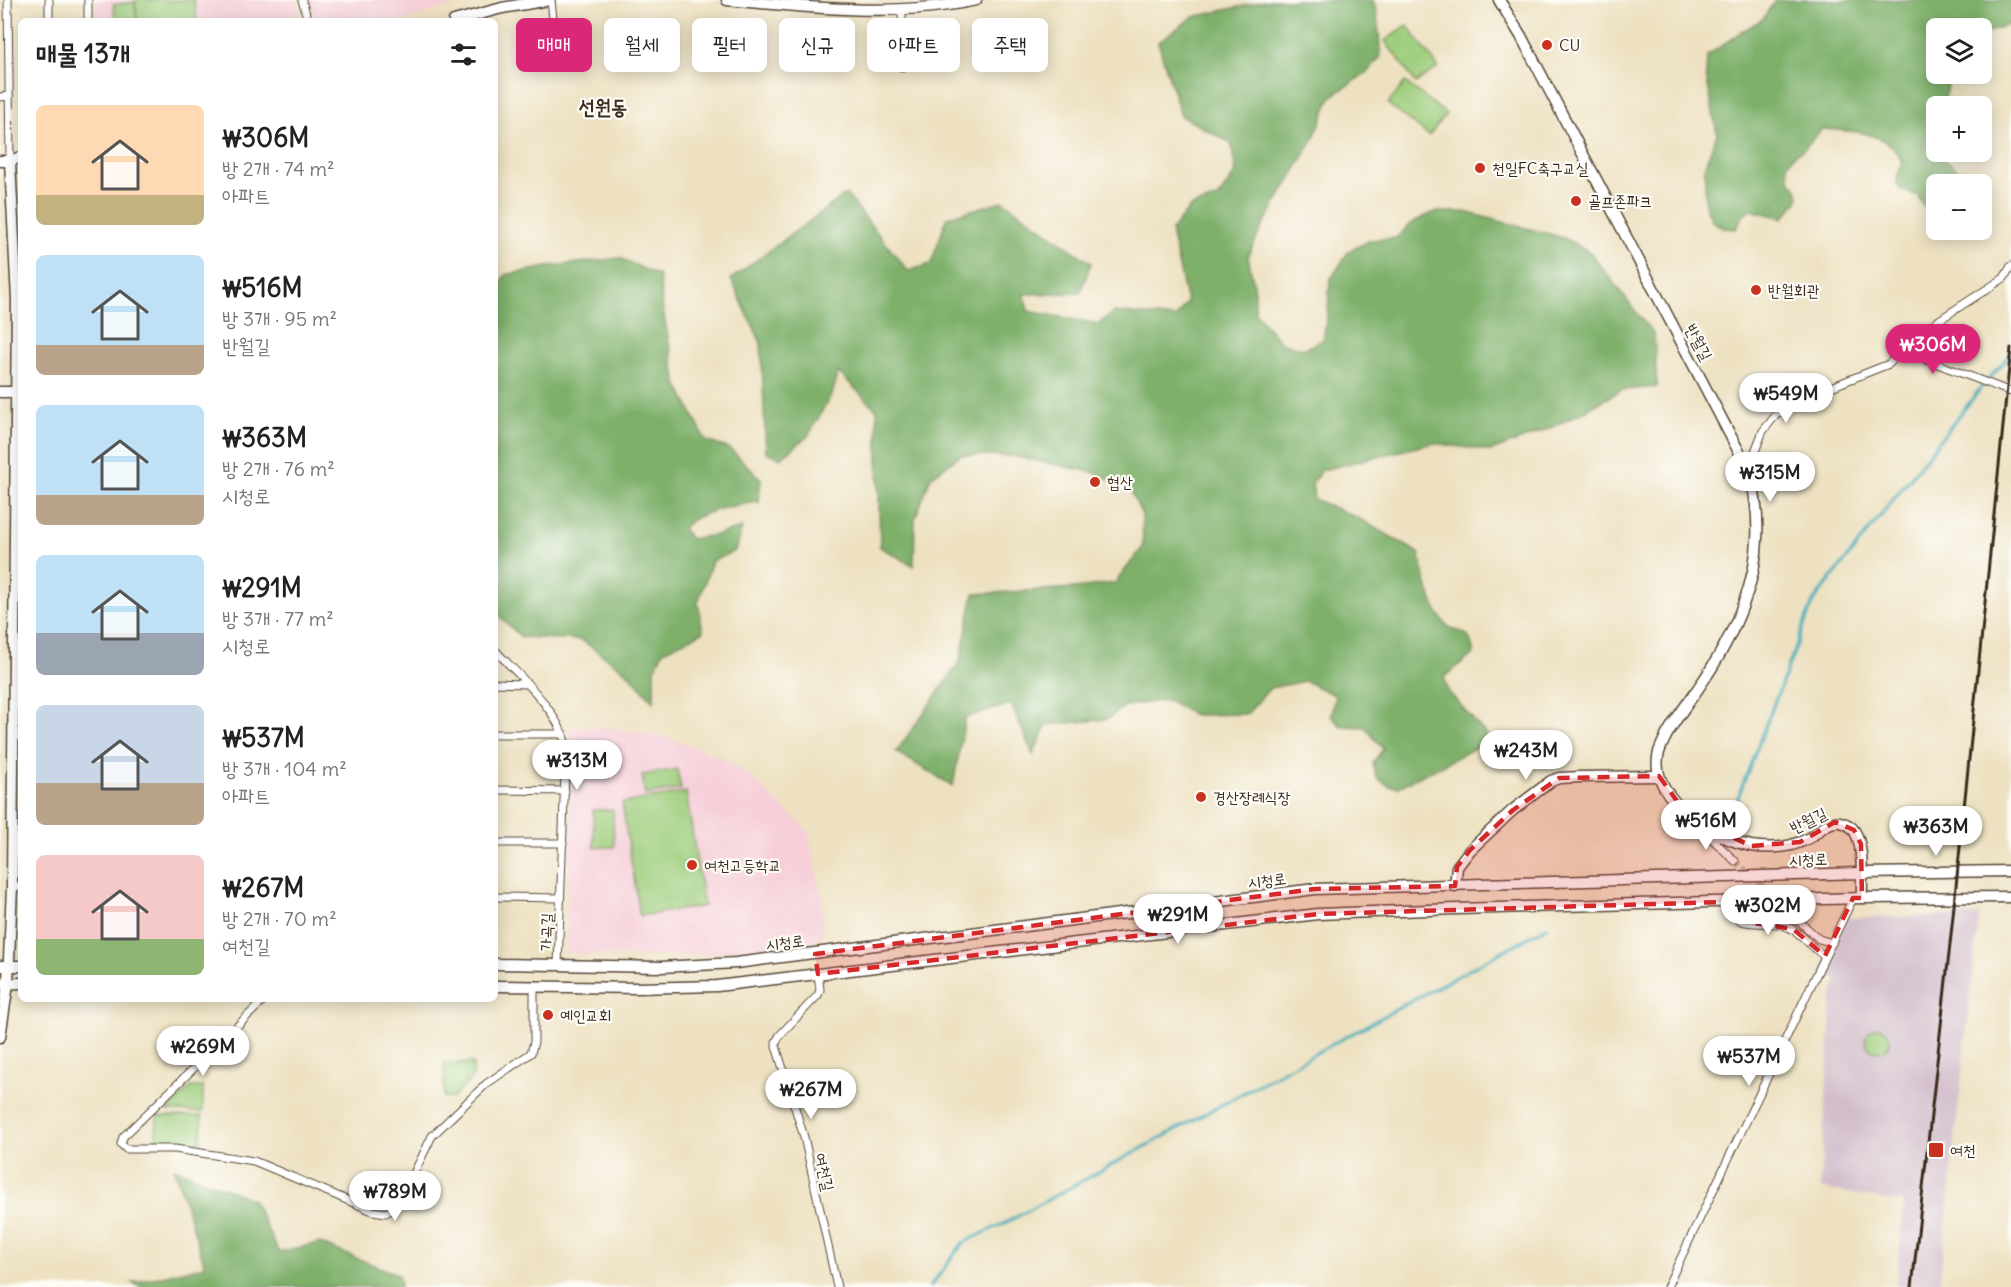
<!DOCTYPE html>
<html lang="ko">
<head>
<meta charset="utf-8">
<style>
	:root { --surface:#fff; --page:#f6f6f6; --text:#222; --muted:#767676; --accent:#db2777 }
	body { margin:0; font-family:Delius,"Poor Story",sans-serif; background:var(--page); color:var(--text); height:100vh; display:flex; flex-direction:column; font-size:22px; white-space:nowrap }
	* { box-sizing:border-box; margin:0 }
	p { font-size:20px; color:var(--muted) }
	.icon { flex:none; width:33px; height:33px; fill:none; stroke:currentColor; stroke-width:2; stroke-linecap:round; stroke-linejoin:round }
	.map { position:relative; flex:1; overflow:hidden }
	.side { position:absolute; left:18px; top:18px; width:480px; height:984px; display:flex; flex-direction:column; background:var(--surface); border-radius:9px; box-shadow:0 3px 15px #0003 }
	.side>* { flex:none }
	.banner { position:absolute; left:516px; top:18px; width:570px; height:54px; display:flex; gap:12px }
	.fabs { position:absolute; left:1926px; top:18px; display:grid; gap:12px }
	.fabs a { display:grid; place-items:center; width:66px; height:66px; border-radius:9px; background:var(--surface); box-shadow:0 3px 15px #0003; font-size:30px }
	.price { position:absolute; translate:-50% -51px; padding:0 14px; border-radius:21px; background:#fff; color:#222; font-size:20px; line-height:39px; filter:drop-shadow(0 2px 3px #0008) }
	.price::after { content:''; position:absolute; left:50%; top:36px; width:18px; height:14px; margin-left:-9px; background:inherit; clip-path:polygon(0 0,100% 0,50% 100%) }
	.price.selected { background:var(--accent); color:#fff }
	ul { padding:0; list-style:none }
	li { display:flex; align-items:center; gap:18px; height:150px; padding:0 18px }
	li span { display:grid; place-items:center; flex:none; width:168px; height:120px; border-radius:9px; color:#555 }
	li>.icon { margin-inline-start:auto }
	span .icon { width:72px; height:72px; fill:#fffc; stroke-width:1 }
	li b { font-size:26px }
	h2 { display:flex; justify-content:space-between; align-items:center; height:72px; padding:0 18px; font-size:26px }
	.tag { padding:0 21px; border-radius:9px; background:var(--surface); box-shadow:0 3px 15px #0003; font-size:21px; line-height:54px }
	.tag.selected { background:var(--accent); color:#fff }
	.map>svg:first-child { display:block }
</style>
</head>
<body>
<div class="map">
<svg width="2011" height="1287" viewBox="0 0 2011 1287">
	<rect width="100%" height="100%" fill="#fdfcf7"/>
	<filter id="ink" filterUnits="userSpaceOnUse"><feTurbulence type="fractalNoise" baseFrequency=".0167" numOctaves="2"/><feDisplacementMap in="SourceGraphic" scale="12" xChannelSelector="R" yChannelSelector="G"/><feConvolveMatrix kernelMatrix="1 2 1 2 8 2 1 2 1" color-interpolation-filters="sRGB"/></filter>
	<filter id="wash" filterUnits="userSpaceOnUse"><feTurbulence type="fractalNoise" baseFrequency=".008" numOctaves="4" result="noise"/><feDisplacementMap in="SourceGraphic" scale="24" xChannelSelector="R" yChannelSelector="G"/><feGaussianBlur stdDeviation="1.35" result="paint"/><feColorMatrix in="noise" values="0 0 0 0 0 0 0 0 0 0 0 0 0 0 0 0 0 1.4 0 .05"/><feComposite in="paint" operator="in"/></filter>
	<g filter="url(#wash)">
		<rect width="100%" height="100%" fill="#ede1c1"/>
		<g fill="#f6cfd9">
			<polygon points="96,0 296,0 301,21 96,21"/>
			<polygon points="310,0 473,0 400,21 315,21"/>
			<polygon points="569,727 611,728 663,736 730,761 755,781 808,831 822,898 822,937 810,942 714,954 640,956 565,953 573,750"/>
		</g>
		<polygon fill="#d1bdcb" points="1979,915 1939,1287 1896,1287 1904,1203 1820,1188 1832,997 1837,979 1821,972 1848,918"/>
		<g fill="#9dcd7b" stroke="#6c7c4c" stroke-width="1.5">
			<polygon points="135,0 194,0 197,21 138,21"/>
			<polygon points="134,2 137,21 116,21 113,5"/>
			<polygon points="1407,25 1438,67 1416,83 1385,41"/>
			<polygon points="1405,82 1446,114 1429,136 1388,104"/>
			<polygon points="677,769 681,789 645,795 642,775"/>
			<polygon points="686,792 704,906 640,916 622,803"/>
			<polygon points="593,810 613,810 614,847 594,847"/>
			<circle cx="1878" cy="1040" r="12"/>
			<polygon points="444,1063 473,1063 473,1077 453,1098 444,1098"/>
			<polygon points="191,1087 203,1087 203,1112 167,1111"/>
			<polygon points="157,1116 202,1116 201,1142 156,1141"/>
		</g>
		<g fill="#7eb06b" stroke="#5c6d44" stroke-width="1.5">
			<path d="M1270,0H1373L1377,14L1381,56L1370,70L1331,97L1313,140L1262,227L1248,256L1255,291V312L1280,342L1303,349L1323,340L1328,311L1330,280L1349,251L1371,240L1396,238L1413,222L1435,212H1465L1564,238L1590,252L1654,335L1657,387L1621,390L1581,413L1539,433L1491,451L1433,443L1322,470L1312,483L1314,499L1358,518L1419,553C1425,578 1429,603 1445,623C1456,638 1468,621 1474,654L1444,677L1448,691L1491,740L1399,787L1389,786L1376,777L1373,763L1383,749L1365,727L1341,726L1331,716L1335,695L1305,681L1270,688L1247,714L1194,715L1167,700L1125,706L1108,719L1047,725L1033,755L1011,704L965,718L953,786L896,752L960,662L974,594L1076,588L1115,583L1143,547L1142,515L1129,488L1092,472L1013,456L961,455L931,477L915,519L914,566L880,547L877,410L838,372L833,392L808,436L781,458L766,452L761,343L731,279L846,194L908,271L931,264L947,217L1003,201L1091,263L1080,293L1024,294L1028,311L1098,324L1114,312L1176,318L1187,302L1171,231L1190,207L1218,198L1236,172L1231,143L1181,116L1158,42L1193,17Z"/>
			<path d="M1775,0H2011V23L1982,35V28H1936V74H1953L1946,89L1944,106H1936V152H1941L1940,157L1977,184H1936V208L1926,209L1917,195C1892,190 1894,184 1903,162C1899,157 1896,150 1891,146C1872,130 1845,131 1822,129L1804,149L1795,154L1787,165L1789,179L1797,189L1799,196L1796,203L1783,218L1751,210L1743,216L1736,229L1724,228L1712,221L1705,204V165L1717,134L1706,75L1707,56L1741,32L1763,19Z"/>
			<path d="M620,258L659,276L663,311L677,383L706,441L730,449L761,479L759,502C731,506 703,509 682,528L691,539L716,535L742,528L735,551L712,561L698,602L703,632L663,651L654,672V702L628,673L581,640L521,637L495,612V296L505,275L553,266Z"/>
			<polygon points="174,1168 252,1199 279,1252 319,1243 399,1275 400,1287 141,1287 132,1283 205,1266"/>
		</g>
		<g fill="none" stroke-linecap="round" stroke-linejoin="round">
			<g stroke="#3eacbc" stroke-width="3">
				<polyline points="1732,813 1813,602 1980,389 2011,354"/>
				<polyline points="930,1287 963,1243 1009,1221 1547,927"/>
			</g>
		</g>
	</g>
	<g filter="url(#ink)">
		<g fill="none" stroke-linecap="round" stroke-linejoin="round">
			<polyline stroke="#c9bca0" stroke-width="7" stroke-dasharray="7 3.5" stroke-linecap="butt" points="1735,861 1798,920"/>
			<defs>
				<g id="street">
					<polyline points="8,0 10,161"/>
					<polyline points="302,0 308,21"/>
					<polyline points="551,0 557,57"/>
					<polyline points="902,10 902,67"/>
					<polyline points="49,21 49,0"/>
					<polyline points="88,21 88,0"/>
					<polyline points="0,97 9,96"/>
					<polyline points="1901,350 2011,392"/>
					<polyline points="1748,469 1763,431 1776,415 1831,387 1889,364 1916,335 2004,278 2011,266"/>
					<path d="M495,650C519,676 558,709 566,745L558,966"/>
					<polyline points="495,683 527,684"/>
					<polyline points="495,734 563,734"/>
					<polyline points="495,790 565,791"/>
					<polyline points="1701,825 1706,833 1735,861"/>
					<polyline points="495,843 563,843"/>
					<polyline points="12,887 21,887"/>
					<polyline points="495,897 560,898"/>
					<path d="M1723,902L1741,921C1756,926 1773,920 1788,927C1803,933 1811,949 1825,956"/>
					<polyline points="1798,920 1819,939 1832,943"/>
					<polyline points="818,974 820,990 818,995 780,1035 776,1042 776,1046 804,1137 837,1287"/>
					<polyline points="265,999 123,1137 121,1144 126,1149 175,1149 254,1161 373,1211 386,1213 396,1207 400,1202 432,1136 486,1084 531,1053 534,1042 534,987"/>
					<polyline points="1667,1287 1853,898"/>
				</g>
				<g id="secondary">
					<path d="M727,0C809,7 895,18 976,0"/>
					<path d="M1499,0L1521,36L1748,469C1762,512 1760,560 1744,602C1733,633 1716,663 1697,690C1684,709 1667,729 1659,752C1657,760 1657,770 1660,778C1671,810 1719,840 1751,846C1764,848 1779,848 1792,845C1797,843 1804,841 1809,838C1817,833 1825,823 1835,822C1841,821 1847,824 1852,828C1865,841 1861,880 1862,898"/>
					<polyline points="454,21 502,8 549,0"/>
					<polyline points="0,161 10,161 21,157"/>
					<polyline points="0,392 16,392"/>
					<polyline points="1455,886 1457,867 1470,850 1513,810 1551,781 1559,778 1581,777 1659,776"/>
					<polyline points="495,964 661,967 736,963 1315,889 1861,873 2011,871"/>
					<polyline points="0,966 21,966"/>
					<polyline points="0,984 21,983"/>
					<polyline points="495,986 637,988 717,986 1318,914 1456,909 1862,898 2011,897"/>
					<polyline points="0,1037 8,984 12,887 17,300 10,161"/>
				</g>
			</defs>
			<use href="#street" stroke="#564536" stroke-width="9"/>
			<use href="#secondary" stroke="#564536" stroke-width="13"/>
			<use href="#street" stroke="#fff" stroke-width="7"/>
			<use href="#secondary" stroke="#fff" stroke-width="10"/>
			<polyline stroke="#3b2a1e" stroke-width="3" points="1912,1287 1951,935 2011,348"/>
		</g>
	</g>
	<path fill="#d62828" fill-opacity="0.2" stroke="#d62828" stroke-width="4.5" stroke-dasharray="12 8" stroke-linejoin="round" d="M1659,776L1687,815L1751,846L1800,842L1835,822L1854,830L1861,844L1862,898H1853L1825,956L1793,929L1741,921L1723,902L1318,914L818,974L815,954L1315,889L1455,886L1457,867L1470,850L1513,810L1559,778Z"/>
	<g fill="#c8321e" stroke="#fdfcf7" stroke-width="2">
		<circle cx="1547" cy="45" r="6"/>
		<circle cx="1480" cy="168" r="6"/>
		<circle cx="1576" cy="201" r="6"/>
		<circle cx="1756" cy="290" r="6"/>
		<circle cx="1095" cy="482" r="6"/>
		<circle cx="1201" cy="797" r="6"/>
		<circle cx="692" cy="865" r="6"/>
		<circle cx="548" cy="1015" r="6"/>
		<rect x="1928" y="1142" width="16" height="16" rx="3"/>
	</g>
	<g text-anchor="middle" stroke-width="4.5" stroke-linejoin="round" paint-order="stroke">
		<g font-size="16" fill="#3b2a1e" stroke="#fdfcf7" text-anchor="start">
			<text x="1559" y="51">CU</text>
			<text x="1492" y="174">천일FC축구교실</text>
			<text x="1588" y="207">골프존파크</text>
			<text x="1768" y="296">반월회관</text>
			<text x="1107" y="488">협산</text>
			<text x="1213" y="803">경산장례식장</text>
			<text x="704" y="871">여천고등학교</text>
			<text x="560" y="1021">예인교회</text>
			<text x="1950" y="1156">여천</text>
		</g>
		<g font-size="16" fill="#3b2a1e" stroke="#fdfcf7">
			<text transform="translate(1699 342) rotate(62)" y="6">반월길</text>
			<text transform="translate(1808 820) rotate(-26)" y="6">반월길</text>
			<text transform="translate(1808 859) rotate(-2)" y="6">시청로</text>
			<text transform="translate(1267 880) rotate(-7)" y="6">시청로</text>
			<text transform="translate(546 932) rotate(-88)" y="6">가곡길</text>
			<text transform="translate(785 942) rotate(-7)" y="6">시청로</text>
			<text transform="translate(825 1172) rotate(78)" y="6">여천길</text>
		</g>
		<g font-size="20" font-weight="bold" fill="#3b2a1e" stroke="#fdfcf7">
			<text x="603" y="114">선원동</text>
		</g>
	</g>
</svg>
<div class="fabs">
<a><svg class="icon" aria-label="layers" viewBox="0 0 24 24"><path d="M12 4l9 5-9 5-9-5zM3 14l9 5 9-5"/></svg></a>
<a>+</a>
<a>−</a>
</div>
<b class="price selected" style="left:1933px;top:375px">₩306M</b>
<b class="price" style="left:1786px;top:424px">₩549M</b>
<b class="price" style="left:1770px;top:503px">₩315M</b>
<b class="price" style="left:1526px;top:781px">₩243M</b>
<b class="price" style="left:577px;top:791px">₩313M</b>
<b class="price" style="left:1706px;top:851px">₩516M</b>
<b class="price" style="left:1936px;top:857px">₩363M</b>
<b class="price" style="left:1768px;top:936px">₩302M</b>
<b class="price" style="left:1178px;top:945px">₩291M</b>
<b class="price" style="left:203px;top:1077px">₩269M</b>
<b class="price" style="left:1749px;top:1087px">₩537M</b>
<b class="price" style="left:811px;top:1120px">₩267M</b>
<b class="price" style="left:395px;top:1222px">₩789M</b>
<div class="banner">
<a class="tag selected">매매</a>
<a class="tag">월세</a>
<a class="tag">필터</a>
<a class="tag">신규</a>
<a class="tag">아파트</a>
<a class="tag">주택</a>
</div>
<section class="side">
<h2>매물 13개<svg class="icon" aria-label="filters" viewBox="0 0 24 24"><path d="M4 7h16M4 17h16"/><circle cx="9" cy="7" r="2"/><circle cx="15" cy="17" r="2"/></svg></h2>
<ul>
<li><span style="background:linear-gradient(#ffd9b3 75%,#c2b280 0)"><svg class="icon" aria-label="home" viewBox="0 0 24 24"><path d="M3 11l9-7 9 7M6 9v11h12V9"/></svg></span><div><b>₩306M</b><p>방 2개 · 74 m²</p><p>아파트</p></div></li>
<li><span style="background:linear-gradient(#bfe0f5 75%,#b9a48a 0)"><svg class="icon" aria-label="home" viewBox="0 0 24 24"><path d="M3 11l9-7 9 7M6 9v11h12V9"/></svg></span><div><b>₩516M</b><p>방 3개 · 95 m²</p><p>반월길</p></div></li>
<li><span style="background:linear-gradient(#bfe0f5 75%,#b9a48a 0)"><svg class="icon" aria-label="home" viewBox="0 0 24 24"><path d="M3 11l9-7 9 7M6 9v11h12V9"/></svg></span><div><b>₩363M</b><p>방 2개 · 76 m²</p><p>시청로</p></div></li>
<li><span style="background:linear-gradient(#bfe0f5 65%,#9aa5b1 0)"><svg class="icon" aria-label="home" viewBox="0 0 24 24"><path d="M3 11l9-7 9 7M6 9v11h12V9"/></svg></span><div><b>₩291M</b><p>방 3개 · 77 m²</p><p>시청로</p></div></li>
<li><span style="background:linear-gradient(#c9d6e8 65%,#b9a48a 0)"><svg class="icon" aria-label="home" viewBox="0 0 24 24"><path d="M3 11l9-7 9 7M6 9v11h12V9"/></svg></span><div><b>₩537M</b><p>방 3개 · 104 m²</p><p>아파트</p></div></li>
<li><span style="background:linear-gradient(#f6c9c9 70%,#8fb573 0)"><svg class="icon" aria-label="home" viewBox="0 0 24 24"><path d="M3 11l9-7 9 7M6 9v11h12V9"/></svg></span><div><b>₩267M</b><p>방 2개 · 70 m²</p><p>여천길</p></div></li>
</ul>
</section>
</div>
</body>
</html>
